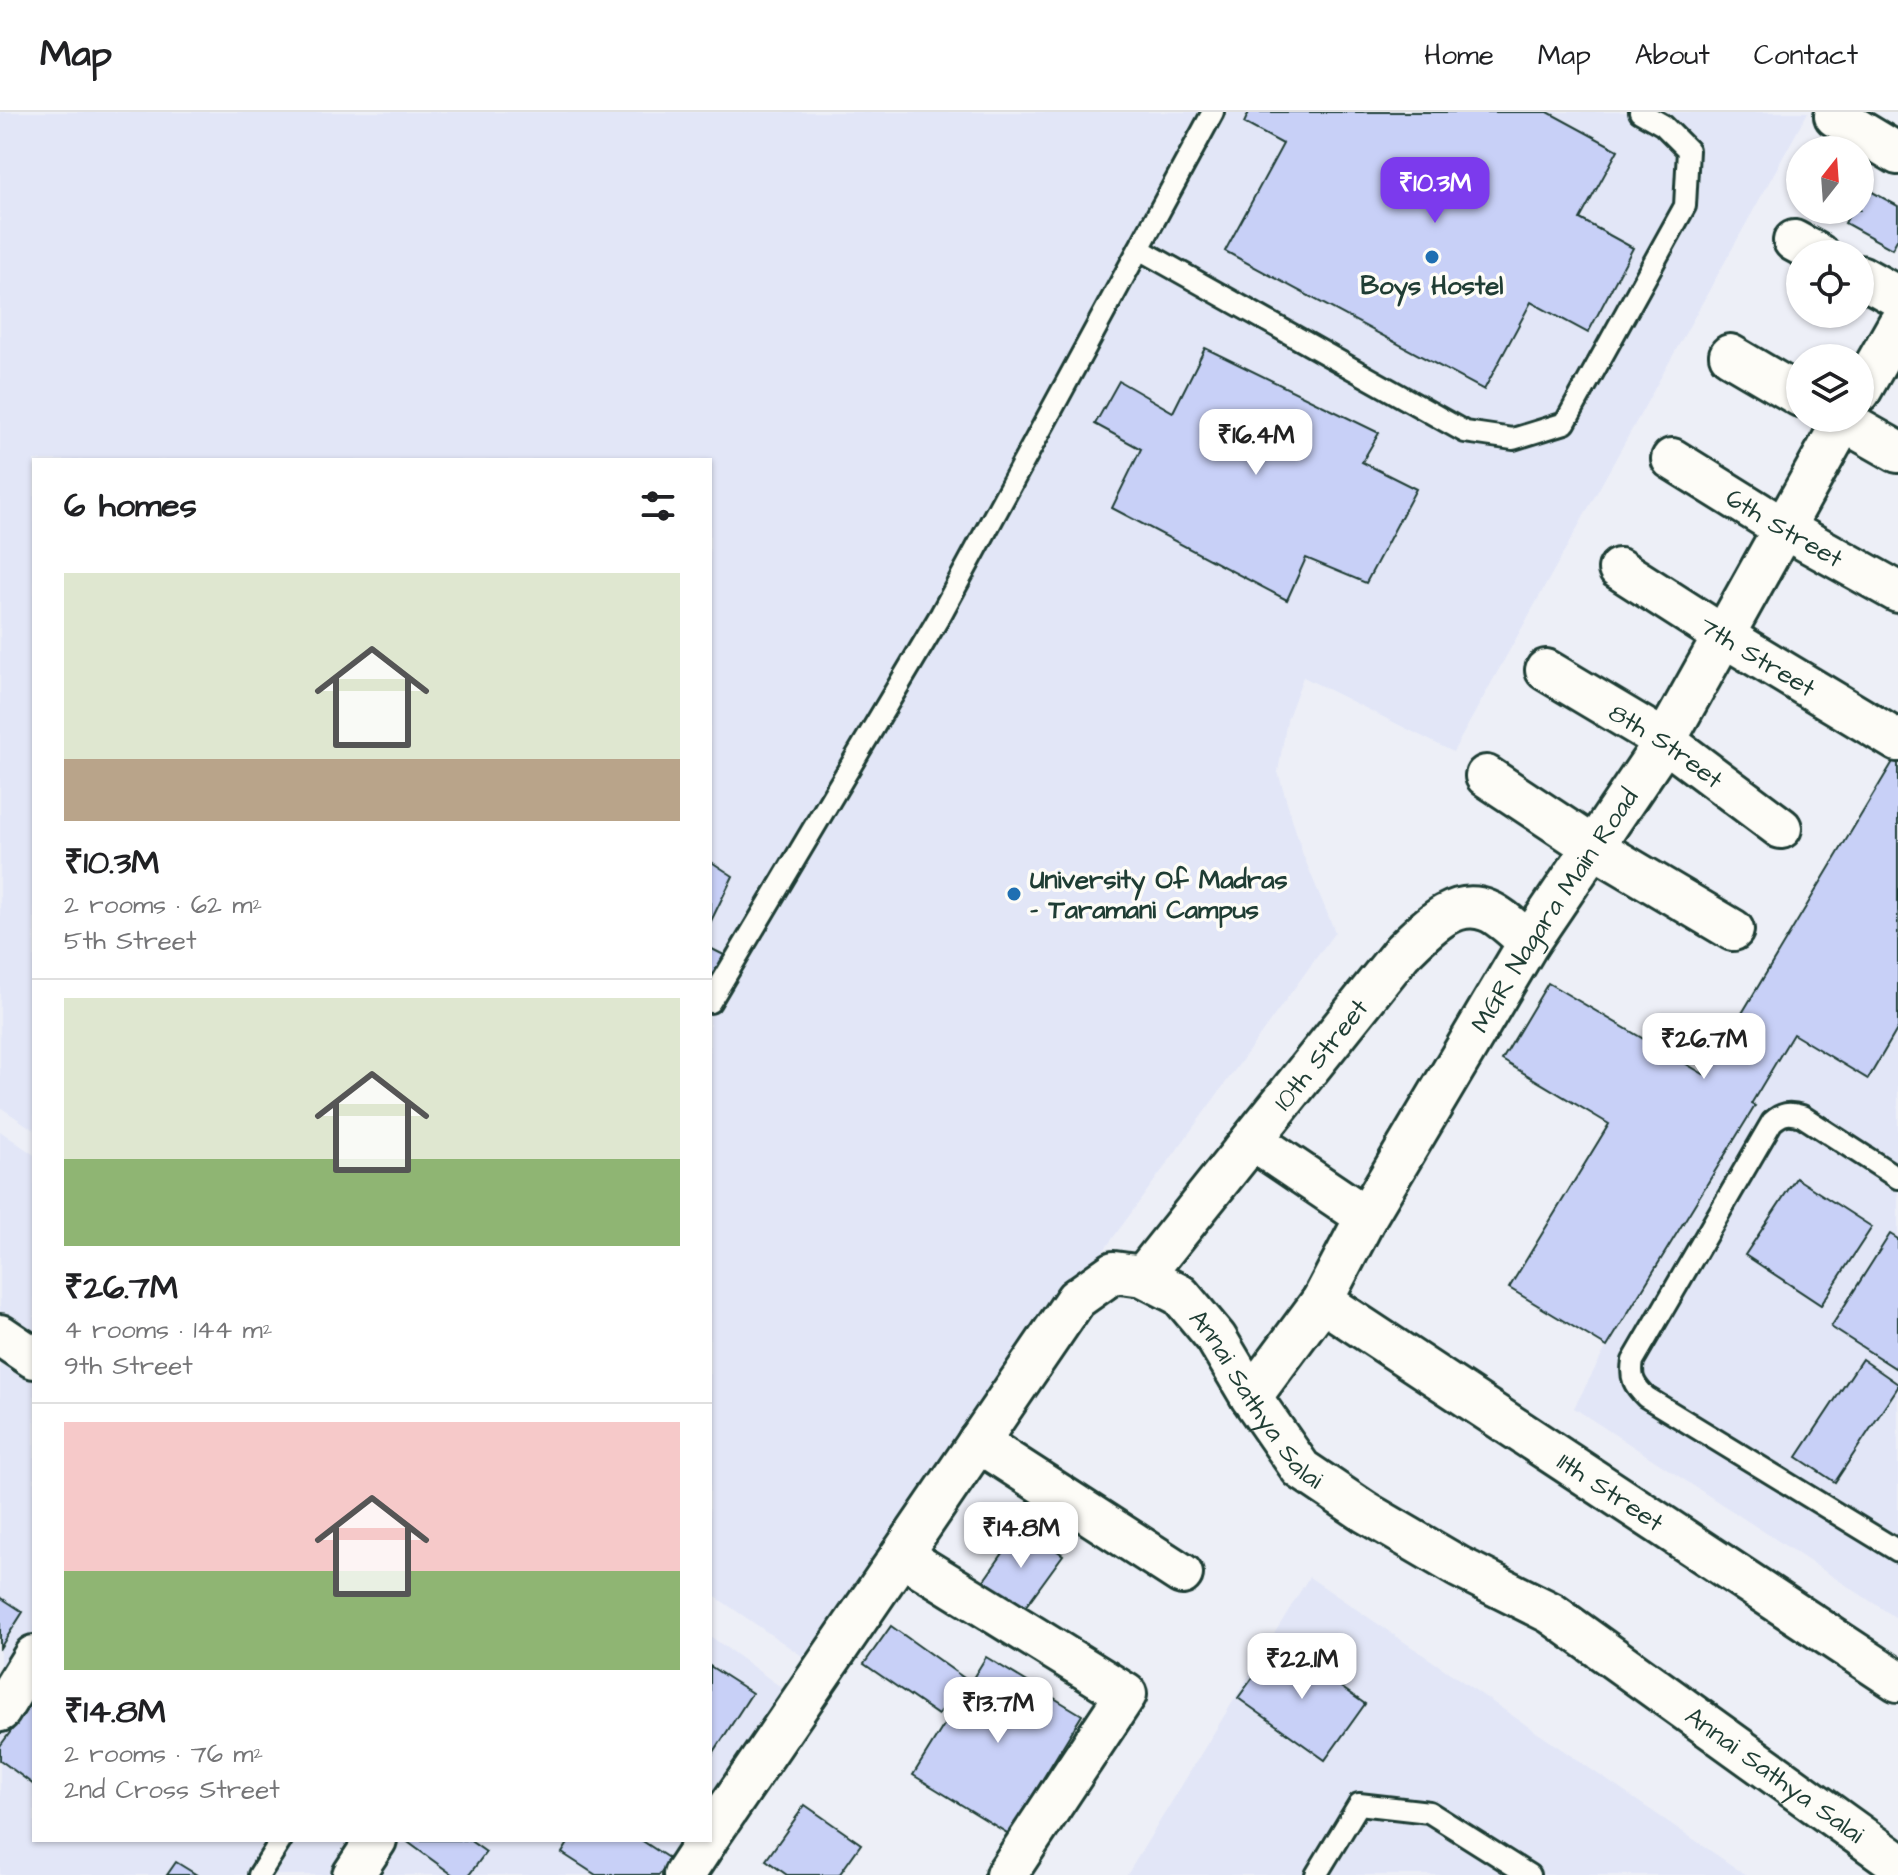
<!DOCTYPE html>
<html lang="en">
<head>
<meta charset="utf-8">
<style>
	:root { --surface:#fff; --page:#f6f6f6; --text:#202124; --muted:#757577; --line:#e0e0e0; --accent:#7c3aed }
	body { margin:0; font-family:"Architects Daughter",sans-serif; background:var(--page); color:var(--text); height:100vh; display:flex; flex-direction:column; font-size:30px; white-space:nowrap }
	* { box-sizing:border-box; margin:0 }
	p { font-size:26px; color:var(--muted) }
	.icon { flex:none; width:44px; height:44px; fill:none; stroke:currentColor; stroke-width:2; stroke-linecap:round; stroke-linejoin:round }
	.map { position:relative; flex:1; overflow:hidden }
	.details { position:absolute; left:32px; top:346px; width:680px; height:1384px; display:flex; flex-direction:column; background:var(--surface); border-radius:0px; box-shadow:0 2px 6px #0004 }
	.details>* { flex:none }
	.needle { width:52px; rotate:17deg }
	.fabs { position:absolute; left:1786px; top:24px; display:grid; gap:16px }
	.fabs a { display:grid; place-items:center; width:88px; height:88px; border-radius:50%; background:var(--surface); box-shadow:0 2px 6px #0004; font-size:40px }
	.price { position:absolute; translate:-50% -68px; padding:0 18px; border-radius:16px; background:#fff; color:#222; font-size:26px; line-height:52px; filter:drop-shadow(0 2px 4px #0008) }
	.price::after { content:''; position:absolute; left:50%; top:48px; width:24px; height:18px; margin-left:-12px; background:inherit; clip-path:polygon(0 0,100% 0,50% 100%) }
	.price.on { background:var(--accent); color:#fff }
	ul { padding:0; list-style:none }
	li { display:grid; align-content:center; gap:16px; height:424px; padding:0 32px }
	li+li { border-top:2px solid var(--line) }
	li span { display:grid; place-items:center; height:248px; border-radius:0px; color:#555 }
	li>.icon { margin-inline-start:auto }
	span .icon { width:144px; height:144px; fill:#fffc; stroke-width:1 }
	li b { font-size:34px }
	h2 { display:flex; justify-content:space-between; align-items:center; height:96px; padding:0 32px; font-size:34px }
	header { display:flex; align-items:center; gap:48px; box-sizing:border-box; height:112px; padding:0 40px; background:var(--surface); border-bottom:2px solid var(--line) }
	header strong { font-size:38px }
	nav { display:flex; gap:44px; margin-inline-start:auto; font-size:28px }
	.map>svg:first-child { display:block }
</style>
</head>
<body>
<header>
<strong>Map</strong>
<nav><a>Home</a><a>Map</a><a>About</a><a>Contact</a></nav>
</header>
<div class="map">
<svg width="1898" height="1763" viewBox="0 0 1898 1763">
	<rect width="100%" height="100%" fill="#edeff7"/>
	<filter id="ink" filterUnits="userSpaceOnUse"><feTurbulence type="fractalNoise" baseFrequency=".0125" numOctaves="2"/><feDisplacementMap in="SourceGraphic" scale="16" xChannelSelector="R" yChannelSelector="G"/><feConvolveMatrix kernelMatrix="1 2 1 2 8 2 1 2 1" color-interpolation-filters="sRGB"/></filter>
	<g filter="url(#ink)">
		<g fill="#e2e6f7">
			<polygon points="0,0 1808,0 1453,640 1303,565 1287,608 1278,660 1303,743 1335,820 872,1458 811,1550 710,1481 710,348 34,348 34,1018 0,995"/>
			<polygon points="1898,729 1898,1507 1574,1296 1769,929"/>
			<polygon points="0,1019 34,1043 34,1728 702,1728 680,1763 0,1763"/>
			<polygon points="1309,1465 1746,1763 1127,1763"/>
			<polygon points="710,1524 792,1583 710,1715"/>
		</g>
		<g fill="#c8d0f7" stroke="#1f3d34" stroke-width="2">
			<polygon points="1249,0 1548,0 1618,38 1580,107 1633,136 1588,221 1531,190 1484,278 1225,139 1283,32 1244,11"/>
			<polygon points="1865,76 1898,94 1898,126 1892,137 1845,111 1852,98 1860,98 1860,84"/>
			<polygon points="1205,236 1379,321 1362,350 1416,377 1366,471 1306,446 1287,488 1112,396 1141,337 1095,312 1119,269 1173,300"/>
			<polygon points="1894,648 1898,650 1898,916 1868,967 1793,922 1751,992 1755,994 1607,1235 1509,1176 1609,1012 1502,948 1548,871 1705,963"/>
			<polygon points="710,749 733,764 710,811"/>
			<polygon points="710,836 724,843 710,872"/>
			<polygon points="1796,1066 1872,1115 1821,1193 1745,1143"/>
			<polygon points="1890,1122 1898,1127 1898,1251 1895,1256 1831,1215"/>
			<polygon points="1862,1247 1898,1272 1898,1275 1835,1370 1797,1345"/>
			<polygon points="1022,1414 1063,1443 1020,1502 980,1474"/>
			<polygon points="0,1485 23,1500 0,1536"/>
			<polygon points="891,1514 964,1566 938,1603 864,1552"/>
			<polygon points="1278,1531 1365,1592 1325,1648 1238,1586"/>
			<polygon points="986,1545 1082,1603 1009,1722 913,1663"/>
			<polygon points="710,1554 752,1581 710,1646"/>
			<polygon points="34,1588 34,1673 0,1648 0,1634"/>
			<polygon points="805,1693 861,1732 839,1763 787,1763 766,1748"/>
			<polygon points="405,1728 469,1728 486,1740 469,1763 453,1763"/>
			<polygon points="570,1728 641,1728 670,1747 659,1763 596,1763 562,1741"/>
			<polygon points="176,1750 197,1763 167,1763"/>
		</g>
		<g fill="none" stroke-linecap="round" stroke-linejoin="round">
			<defs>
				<g id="lane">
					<polyline points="1139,137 1465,320 1513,327 1565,311 1685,94 1688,38 1663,13 1640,0"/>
					<polyline points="710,890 941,502 1213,0"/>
					<path d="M1898,1066L1802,1004C1789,1000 1782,1001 1772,1010L1633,1249C1630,1266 1634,1273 1646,1285L1898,1439"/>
					<polyline points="259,1763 281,1728"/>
					<polyline points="1316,1763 1359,1692 1429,1700 1529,1763"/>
				</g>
				<g id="street">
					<polyline points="1835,4 1898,42"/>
					<polyline points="1794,129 1818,142"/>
					<polyline points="1860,164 1898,185"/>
					<polyline points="1730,243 1800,284"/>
					<polyline points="1860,280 1898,213"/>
					<polyline points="1838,306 1898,340"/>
					<path id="s1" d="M1672,347L1783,416L1898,480"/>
					<path id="s2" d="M1619,457L1722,523L1898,629"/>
					<path id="s3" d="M1546,558L1665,629L1781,716"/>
					<polyline points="1486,664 1593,735 1733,818"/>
					<polyline points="1252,1028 1366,1105"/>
					<path id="s4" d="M1143,1164L1402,840C1425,818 1454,784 1488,799C1503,805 1517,821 1529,830"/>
					<path id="s5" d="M1322,1189L1898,1569"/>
					<polyline points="0,1223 34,1246"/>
					<path id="s6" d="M1251,1285L1322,1189L1366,1105L1529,830L1665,629L1845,306"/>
					<polyline points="978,1330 1182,1462"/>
					<polyline points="901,1443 1126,1582 1006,1763"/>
					<polyline points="0,1599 34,1544"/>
					<path id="s7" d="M710,1723L1076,1187L1114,1160L1143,1164L1180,1183L1216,1226L1251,1285L1301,1357L1365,1400L1459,1455L1551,1501L1898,1751"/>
					<polyline points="353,1763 376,1728"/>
					<polyline points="684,1763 707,1728"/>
				</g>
			</defs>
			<use href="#lane" stroke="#1f3d34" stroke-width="26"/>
			<use href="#street" stroke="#1f3d34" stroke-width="46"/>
			<use href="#lane" stroke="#fdfcf7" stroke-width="20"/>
			<use href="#street" stroke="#fdfcf7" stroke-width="40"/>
		</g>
	</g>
	<g fill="#1f6fb2" stroke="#fdfcf7" stroke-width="3">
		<circle cx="1432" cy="145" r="8"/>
		<circle cx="1014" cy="782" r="8"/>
	</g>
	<g text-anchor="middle" stroke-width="7" stroke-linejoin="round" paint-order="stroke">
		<g font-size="26" font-weight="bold" fill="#1f3d34" stroke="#fdfcf7">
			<text x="1432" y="182">Boys Hostel</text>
			<text x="1030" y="776" text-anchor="start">University Of Madras<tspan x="1030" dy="30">- Taramani Campus</tspan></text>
		</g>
		<g font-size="26" fill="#1f3d34" stroke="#fdfcf7">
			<text dy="9" stroke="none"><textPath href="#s1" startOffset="132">6th Street</textPath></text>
			<text dy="9" stroke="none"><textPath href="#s2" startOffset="164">7th Street</textPath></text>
			<text dy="9" stroke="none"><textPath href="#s3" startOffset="142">8th Street</textPath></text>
			<text dy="9" stroke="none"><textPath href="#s6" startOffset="574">MGR Nagara Main Road</textPath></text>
			<text dy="9" stroke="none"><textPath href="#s4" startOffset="284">10th Street</textPath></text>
			<text dy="9" stroke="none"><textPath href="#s7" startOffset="896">Annai Sathya Salai</textPath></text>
			<text dy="9" stroke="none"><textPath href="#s5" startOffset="346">11th Street</textPath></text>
			<text dy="9" stroke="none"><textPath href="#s7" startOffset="1544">Annai Sathya Salai</textPath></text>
		</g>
	</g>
</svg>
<div class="fabs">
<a><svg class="needle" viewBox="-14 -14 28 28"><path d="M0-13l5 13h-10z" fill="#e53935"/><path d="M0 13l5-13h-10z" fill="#757577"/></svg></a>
<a><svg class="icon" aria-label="locate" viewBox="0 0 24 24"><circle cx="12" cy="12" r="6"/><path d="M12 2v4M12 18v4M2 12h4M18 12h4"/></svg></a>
<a><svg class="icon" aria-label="layers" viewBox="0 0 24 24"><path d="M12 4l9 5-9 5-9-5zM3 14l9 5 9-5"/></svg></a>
</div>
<b class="price on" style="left:1435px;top:113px">₹10.3M</b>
<b class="price" style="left:1256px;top:365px">₹16.4M</b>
<b class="price" style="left:1704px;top:969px">₹26.7M</b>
<b class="price" style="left:1021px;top:1458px">₹14.8M</b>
<b class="price" style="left:1302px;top:1589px">₹22.1M</b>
<b class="price" style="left:998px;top:1633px">₹13.7M</b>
<section class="details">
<h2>6 homes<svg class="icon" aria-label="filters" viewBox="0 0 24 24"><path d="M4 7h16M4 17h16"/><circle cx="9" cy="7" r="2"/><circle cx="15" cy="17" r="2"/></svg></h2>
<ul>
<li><span style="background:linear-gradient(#dfe7d0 75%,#b9a48a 0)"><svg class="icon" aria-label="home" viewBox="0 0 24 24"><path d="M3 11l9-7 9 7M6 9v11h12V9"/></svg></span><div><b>₹10.3M</b><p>2 rooms · 62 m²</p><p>5th Street</p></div></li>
<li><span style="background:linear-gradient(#dfe7d0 65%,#8fb573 0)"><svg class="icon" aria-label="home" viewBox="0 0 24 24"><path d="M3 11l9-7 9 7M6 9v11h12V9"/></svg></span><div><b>₹26.7M</b><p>4 rooms · 144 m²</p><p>9th Street</p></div></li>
<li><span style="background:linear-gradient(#f6c9c9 60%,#8fb573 0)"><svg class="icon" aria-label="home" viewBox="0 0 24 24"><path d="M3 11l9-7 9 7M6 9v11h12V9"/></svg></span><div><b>₹14.8M</b><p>2 rooms · 76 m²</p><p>2nd Cross Street</p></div></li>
</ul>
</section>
</div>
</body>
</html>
